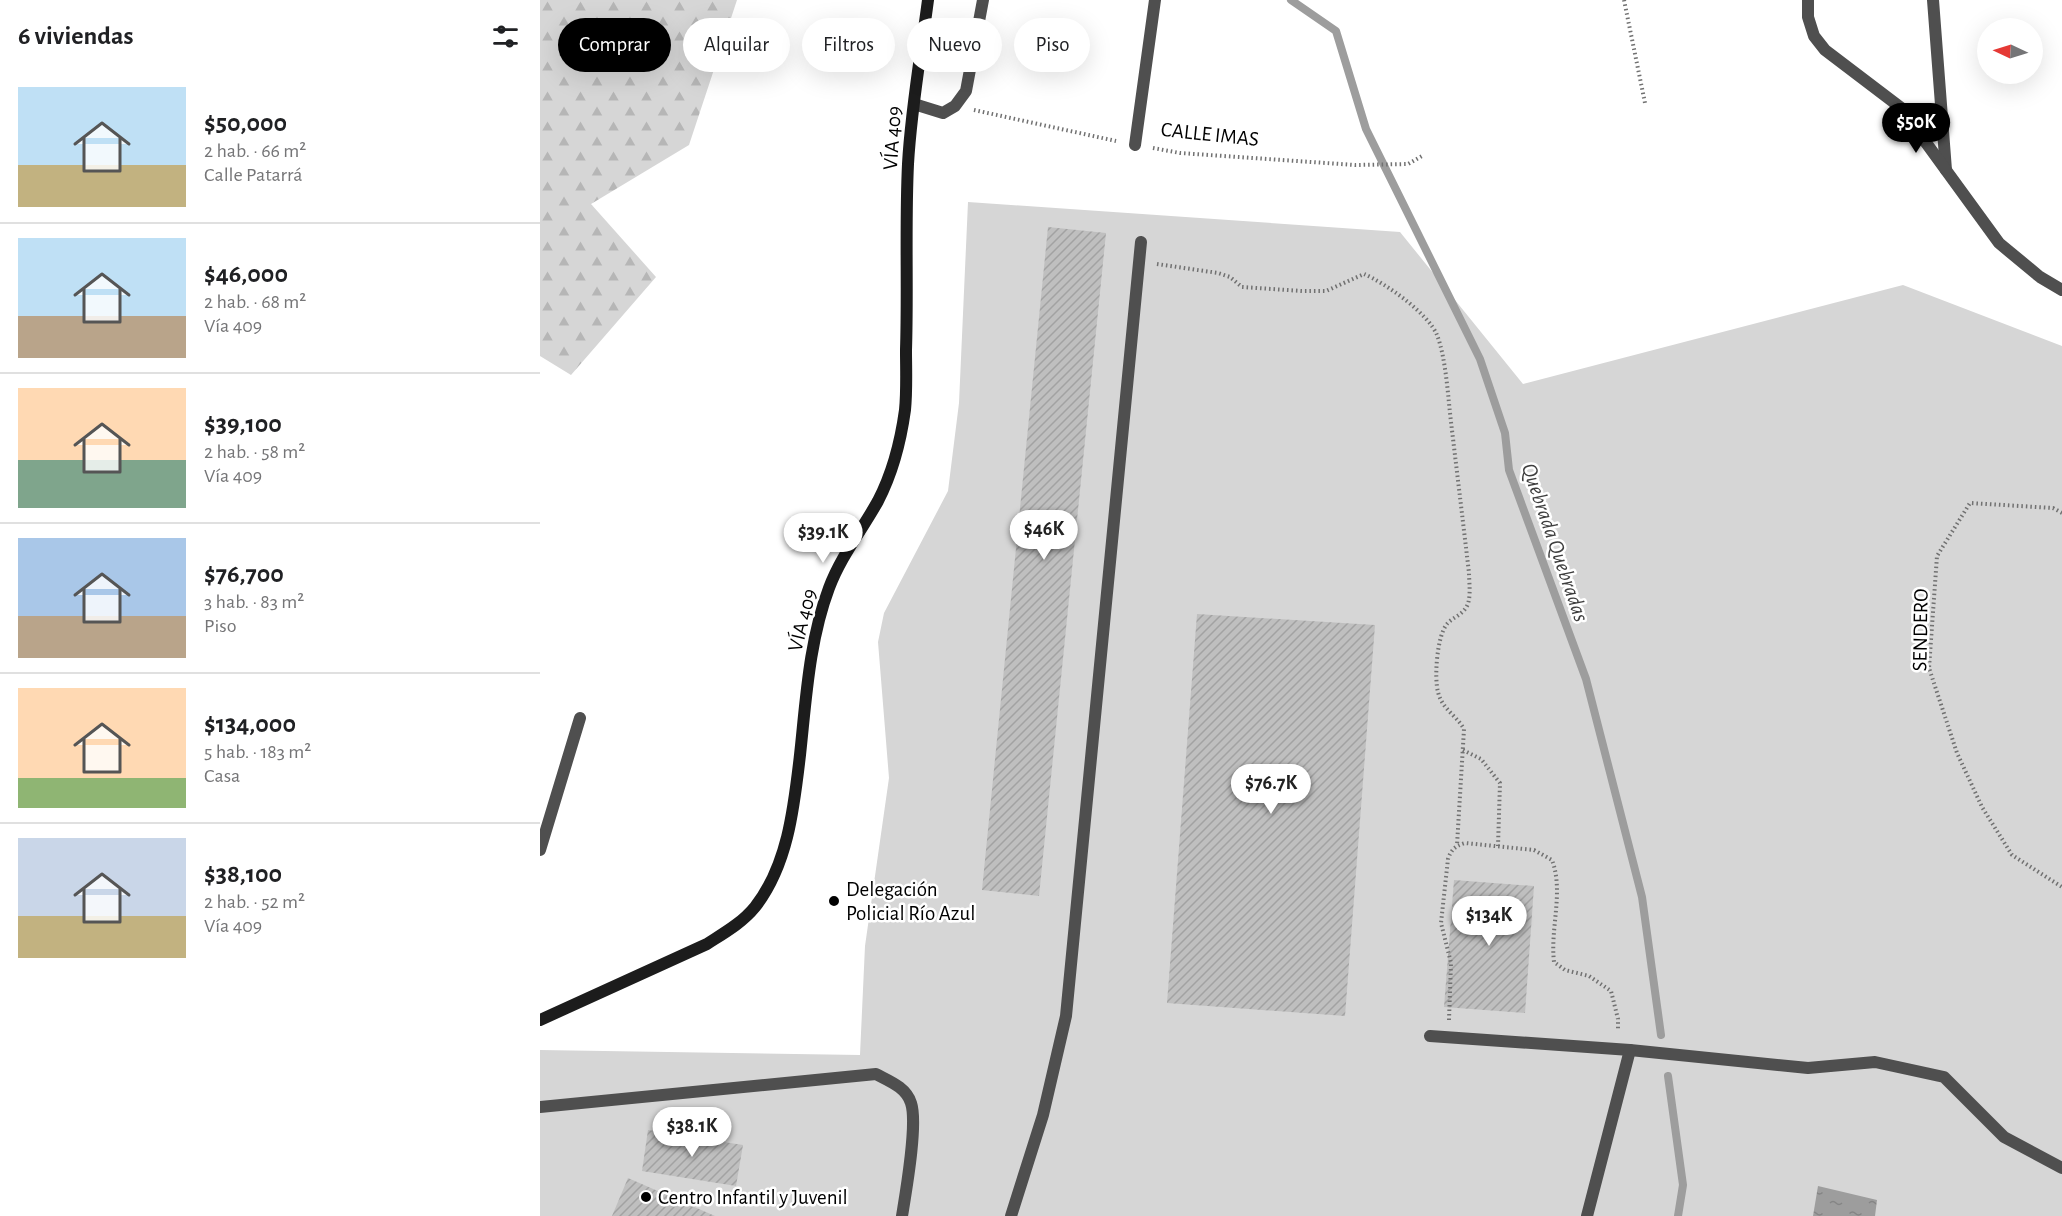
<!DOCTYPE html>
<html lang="es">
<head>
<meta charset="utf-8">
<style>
	:root { --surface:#fff; --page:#f2f2f2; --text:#202124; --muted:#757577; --line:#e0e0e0; --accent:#000 }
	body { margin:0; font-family:"Alegreya Sans",sans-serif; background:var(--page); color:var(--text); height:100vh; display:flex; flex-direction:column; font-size:22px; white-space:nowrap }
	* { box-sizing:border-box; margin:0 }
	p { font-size:20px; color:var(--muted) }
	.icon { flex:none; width:33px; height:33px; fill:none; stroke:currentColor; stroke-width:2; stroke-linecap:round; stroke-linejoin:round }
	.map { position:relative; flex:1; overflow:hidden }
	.side { display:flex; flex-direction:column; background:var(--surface); width:540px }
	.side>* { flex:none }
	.top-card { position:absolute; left:18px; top:18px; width:570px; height:54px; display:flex; gap:12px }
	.needle { width:39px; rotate:274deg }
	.controls { position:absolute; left:1437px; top:18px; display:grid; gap:12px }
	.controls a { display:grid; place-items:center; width:66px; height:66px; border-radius:50%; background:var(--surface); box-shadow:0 6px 24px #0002; font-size:30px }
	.price { position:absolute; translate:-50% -51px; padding:0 14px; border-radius:21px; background:#fff; color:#222; font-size:20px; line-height:39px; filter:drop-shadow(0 2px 3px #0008) }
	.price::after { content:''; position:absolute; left:50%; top:36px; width:18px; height:14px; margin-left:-9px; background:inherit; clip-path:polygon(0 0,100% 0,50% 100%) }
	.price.selected { background:var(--accent); color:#fff }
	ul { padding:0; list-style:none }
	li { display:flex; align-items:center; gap:18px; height:150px; padding:0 18px }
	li+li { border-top:2px solid var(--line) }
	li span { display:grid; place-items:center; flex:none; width:168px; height:120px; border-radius:0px; color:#555 }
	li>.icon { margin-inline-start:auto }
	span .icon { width:72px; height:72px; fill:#fffc; stroke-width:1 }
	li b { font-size:26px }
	h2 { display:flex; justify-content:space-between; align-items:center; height:72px; padding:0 18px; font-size:26px }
	.tag { padding:0 21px; border-radius:27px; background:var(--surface); box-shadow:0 6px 24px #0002; font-size:21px; line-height:54px }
	.tag.selected { background:var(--accent); color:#fff }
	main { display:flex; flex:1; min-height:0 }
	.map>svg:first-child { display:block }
</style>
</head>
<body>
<main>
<section class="side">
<h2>6 viviendas<svg class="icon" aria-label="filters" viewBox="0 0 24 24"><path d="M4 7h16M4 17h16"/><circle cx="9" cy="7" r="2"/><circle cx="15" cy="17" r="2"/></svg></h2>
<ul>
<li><span style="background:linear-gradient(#bfe0f5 65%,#c2b280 0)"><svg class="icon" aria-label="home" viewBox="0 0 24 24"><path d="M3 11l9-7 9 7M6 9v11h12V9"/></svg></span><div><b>$50,000</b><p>2 hab. · 66 m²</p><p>Calle Patarrá</p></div></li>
<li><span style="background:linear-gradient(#bfe0f5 65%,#b9a48a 0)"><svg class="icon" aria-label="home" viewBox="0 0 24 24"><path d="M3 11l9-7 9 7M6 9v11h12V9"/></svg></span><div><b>$46,000</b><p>2 hab. · 68 m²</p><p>Vía 409</p></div></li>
<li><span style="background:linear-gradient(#ffd9b3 60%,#7fa58c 0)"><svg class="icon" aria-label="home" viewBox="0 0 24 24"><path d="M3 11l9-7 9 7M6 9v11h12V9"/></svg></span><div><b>$39,100</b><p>2 hab. · 58 m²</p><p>Vía 409</p></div></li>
<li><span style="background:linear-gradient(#a9c7e8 65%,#b9a48a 0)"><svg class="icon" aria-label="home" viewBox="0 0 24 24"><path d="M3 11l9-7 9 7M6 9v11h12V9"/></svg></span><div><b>$76,700</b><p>3 hab. · 83 m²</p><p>Piso</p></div></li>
<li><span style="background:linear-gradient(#ffd9b3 75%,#8fb573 0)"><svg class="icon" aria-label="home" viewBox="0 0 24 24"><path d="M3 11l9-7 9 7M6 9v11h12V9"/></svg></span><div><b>$134,000</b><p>5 hab. · 183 m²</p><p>Casa</p></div></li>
<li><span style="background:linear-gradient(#c9d6e8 65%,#c2b280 0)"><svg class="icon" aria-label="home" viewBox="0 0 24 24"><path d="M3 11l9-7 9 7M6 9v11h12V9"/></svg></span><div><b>$38,100</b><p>2 hab. · 52 m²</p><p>Vía 409</p></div></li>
</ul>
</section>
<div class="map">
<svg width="1522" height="1216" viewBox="0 0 1522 1216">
	<defs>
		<pattern id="forest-firs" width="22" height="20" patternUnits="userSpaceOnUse" patternTransform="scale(1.5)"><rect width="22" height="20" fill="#d6d6d6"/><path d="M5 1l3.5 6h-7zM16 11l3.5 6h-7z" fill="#b6b6b6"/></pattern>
		<pattern id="water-ripples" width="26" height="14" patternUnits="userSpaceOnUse" patternTransform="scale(1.5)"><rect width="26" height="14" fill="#9d9d9d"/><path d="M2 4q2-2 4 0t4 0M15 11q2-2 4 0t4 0" fill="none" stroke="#858585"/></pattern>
		<pattern id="building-hatch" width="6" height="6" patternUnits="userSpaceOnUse" patternTransform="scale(1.5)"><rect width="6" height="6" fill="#bfbfbf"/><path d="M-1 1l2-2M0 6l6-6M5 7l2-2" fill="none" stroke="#a2a2a2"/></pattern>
	</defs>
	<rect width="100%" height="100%" fill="#fff"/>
	<polygon fill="url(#forest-firs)" points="0,0 197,0 149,145 51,204 116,277 31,375 0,356"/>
	<polygon fill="#d6d6d6" points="428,202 860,232 983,384 1363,285 1522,346 1522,1216 0,1216 0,1050 320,1055 325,946 349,778 338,642 344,613 408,491 419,403"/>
	<polygon fill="url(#water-ripples)" points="1278,1186 1337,1200 1335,1216 1273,1216"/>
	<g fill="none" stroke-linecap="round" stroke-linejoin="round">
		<g stroke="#9d9d9d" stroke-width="8">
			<polyline points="751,0 796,31 826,129 940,359 965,433 969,470 1046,679 1102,897 1121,1035"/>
			<polyline points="1128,1076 1143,1185 1138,1216"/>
		</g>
	</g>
	<g fill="url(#building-hatch)">
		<polygon points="508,227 566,233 499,896 442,890"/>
		<polygon points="657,614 835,625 805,1016 627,1003"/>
		<polygon points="914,880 994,886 985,1013 904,1007"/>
		<polygon points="108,1130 203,1145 196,1186 102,1171"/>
		<polygon points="88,1178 175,1216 72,1216"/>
	</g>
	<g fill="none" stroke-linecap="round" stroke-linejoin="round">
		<g stroke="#717171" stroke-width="4" stroke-dasharray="1.5 3" stroke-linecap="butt">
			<polyline points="1084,0 1105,103"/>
			<polyline points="434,110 576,141"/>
			<polyline points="613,148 640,153 815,165 868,164 882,156"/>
			<path d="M617,264L678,273L690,277L702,287L762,291H786L824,274C845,283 888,313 897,335C906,358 908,397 911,422C917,472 923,522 929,573C929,583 932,601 925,609C921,615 912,618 907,624C897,636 894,677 898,692C902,709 916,715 924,729L917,845"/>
			<polyline points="1522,513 1513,508 1430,503 1397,556 1389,668 1417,753 1442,807 1472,855 1522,887"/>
			<polyline points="923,750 941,759 960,783 958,846"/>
			<path d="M909,1020L911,963L901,923L908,859C911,850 915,846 925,843L994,850L1012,860C1024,892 1010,928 1014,962L1025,970L1049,976L1071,991L1078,1019V1030"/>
		</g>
		<g stroke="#4f4f4f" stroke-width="12">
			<polyline points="1393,0 1406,170"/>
			<polyline points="0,850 40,718"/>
			<polyline points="890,1036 1090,1050 1268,1068 1335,1062 1404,1077 1464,1137 1522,1168"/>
			<path d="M0,1107L336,1074C349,1081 366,1087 371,1103C378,1124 366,1191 362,1216"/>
			<polyline points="471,1216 503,1115 526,1016 601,242"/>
			<polyline points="1047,1216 1090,1050"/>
		</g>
		<g stroke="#4f4f4f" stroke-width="12">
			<polyline points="1268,0 1268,17 1274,36 1285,50 1360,107 1459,243 1500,277 1522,290"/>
			<polyline points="374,104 403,113 415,106 426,91 443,0"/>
			<polyline points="595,145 615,0"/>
		</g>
		<path stroke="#1c1c1c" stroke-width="12" d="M0,1020L167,944C184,933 202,923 215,907C248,865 254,807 260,755C266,700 269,641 289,588C301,556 322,530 338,501C352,474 361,439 365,410C367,390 366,369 366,350C368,288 365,226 368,164C371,109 381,54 388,0"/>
	</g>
	<g fill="#000" stroke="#fff" stroke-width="2">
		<circle cx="294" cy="901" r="6"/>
		<circle cx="106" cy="1197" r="6"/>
	</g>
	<g text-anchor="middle" stroke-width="5" stroke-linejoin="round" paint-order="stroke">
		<g font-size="21" fill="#000" stroke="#fff">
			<text transform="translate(670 134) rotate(6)" y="7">CALLE IMAS</text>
			<text transform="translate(352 138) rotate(-86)" y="7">VÍA 409</text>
			<text transform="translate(262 620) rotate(-76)" y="7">VÍA 409</text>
			<text transform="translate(1380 630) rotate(-89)" y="7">SENDERO</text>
		</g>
		<g font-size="21" fill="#000" stroke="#fff" text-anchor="start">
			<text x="306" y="896">Delegación<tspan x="306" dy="24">Policial Río Azul</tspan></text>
			<text x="118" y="1204">Centro Infantil y Juvenil</text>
		</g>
		<g font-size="22" font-style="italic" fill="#3e3e3e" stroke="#fff">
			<text transform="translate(1016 542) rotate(71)" y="8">Quebrada Quebradas</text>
		</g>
	</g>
</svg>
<div class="controls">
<a><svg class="needle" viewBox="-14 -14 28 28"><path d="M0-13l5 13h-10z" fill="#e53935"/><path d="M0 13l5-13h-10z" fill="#757577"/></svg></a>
</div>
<b class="price selected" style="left:1376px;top:154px">$50K</b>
<b class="price" style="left:504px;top:561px">$46K</b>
<b class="price" style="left:283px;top:564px">$39.1K</b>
<b class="price" style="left:731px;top:815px">$76.7K</b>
<b class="price" style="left:949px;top:947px">$134K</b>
<b class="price" style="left:152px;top:1158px">$38.1K</b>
<div class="top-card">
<a class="tag selected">Comprar</a>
<a class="tag">Alquilar</a>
<a class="tag">Filtros</a>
<a class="tag">Nuevo</a>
<a class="tag">Piso</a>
</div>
</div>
</main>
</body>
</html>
